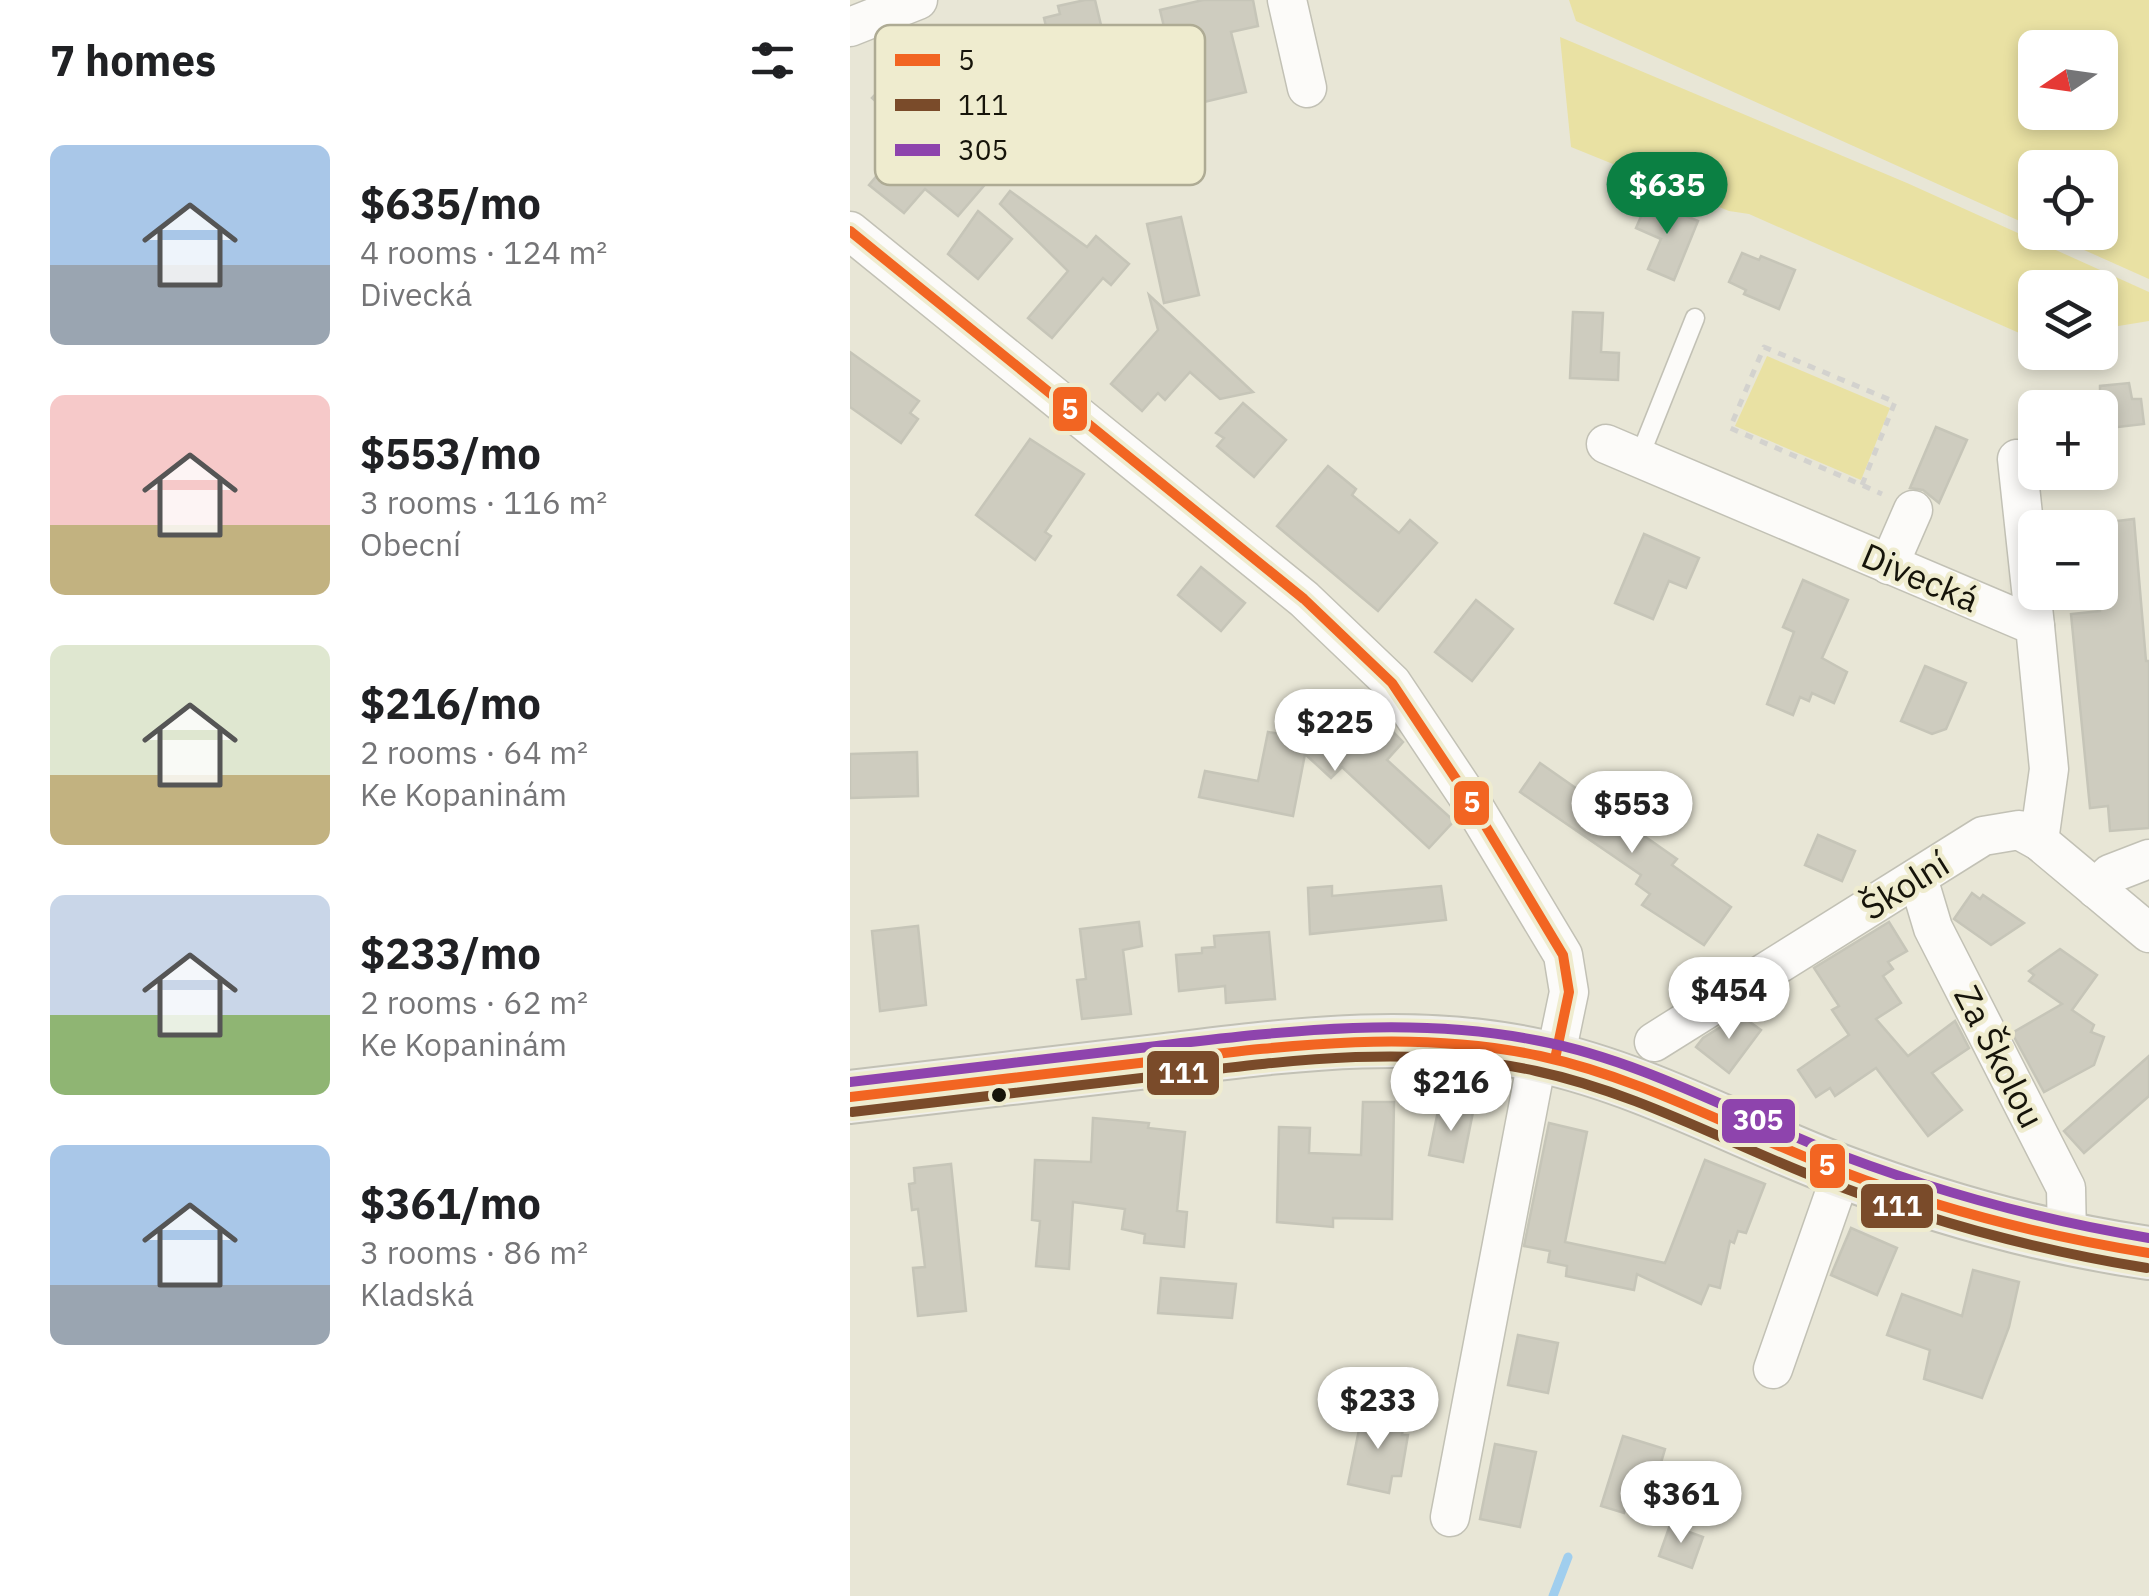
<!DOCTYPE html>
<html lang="en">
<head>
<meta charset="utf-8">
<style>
	:root { --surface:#fff; --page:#f6f6f6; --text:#202124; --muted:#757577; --accent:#0b8043 }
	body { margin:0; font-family:"IBM Plex Sans",sans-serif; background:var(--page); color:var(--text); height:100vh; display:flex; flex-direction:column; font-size:38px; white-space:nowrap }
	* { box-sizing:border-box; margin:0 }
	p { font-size:32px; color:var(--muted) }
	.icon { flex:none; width:55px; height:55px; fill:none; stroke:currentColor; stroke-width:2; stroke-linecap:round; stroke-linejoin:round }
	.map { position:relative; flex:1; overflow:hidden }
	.sheet { display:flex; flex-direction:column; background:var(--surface); width:850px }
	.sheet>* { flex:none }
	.needle { width:65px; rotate:257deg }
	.tools { position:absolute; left:1168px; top:30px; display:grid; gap:20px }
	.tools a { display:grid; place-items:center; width:100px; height:100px; border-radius:15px; background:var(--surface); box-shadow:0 5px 15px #0003; font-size:50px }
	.price { position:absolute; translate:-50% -85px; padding:0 22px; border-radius:35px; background:#fff; color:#222; font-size:32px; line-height:65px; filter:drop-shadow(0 2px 5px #0008) }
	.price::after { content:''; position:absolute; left:50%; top:60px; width:30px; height:22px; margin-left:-15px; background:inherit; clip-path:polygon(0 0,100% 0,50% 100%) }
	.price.selected { background:var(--accent); color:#fff }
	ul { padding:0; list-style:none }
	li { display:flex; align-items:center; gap:30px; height:250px; padding:0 50px }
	li span { display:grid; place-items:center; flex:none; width:280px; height:200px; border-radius:15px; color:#555 }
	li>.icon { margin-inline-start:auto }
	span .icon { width:120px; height:120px; fill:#fffc; stroke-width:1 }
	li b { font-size:42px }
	h2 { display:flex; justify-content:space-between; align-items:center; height:120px; padding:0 50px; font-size:42px }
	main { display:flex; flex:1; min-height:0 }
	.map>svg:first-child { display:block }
</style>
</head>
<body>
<main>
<section class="sheet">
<h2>7 homes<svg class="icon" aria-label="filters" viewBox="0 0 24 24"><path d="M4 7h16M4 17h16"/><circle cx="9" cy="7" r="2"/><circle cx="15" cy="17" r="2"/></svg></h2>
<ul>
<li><span style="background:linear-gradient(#a9c7e8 60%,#9aa5b1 0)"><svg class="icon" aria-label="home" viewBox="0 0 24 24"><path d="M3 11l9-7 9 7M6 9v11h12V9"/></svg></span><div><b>$635/mo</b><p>4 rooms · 124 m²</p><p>Divecká</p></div></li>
<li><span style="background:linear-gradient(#f6c9c9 65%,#c2b280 0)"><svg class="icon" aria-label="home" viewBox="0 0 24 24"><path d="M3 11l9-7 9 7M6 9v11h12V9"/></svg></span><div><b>$553/mo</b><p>3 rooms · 116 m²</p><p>Obecní</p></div></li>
<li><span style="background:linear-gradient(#dfe7d0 65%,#c2b280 0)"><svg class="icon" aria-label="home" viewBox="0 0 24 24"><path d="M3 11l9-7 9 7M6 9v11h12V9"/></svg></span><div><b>$216/mo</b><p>2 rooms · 64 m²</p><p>Ke Kopaninám</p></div></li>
<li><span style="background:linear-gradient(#c9d6e8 60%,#8fb573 0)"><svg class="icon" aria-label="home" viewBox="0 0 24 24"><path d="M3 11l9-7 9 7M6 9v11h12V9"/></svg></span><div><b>$233/mo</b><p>2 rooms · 62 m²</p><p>Ke Kopaninám</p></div></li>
<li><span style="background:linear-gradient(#a9c7e8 70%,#9aa5b1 0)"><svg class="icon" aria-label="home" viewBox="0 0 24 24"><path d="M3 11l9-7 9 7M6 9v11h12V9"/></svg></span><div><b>$361/mo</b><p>3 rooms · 86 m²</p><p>Kladská</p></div></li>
</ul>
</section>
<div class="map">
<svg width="1299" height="1596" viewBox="0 0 1299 1596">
	<rect width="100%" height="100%" fill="#e8e6d6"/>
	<g fill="#e9e1a3" fill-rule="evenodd">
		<path d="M719,0H1299V279L1196,233L1250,232V168H1185V228L726,21ZM1185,48H1250V112H1185Z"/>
		<polygon points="710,37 1057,183 1299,292 1299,321 1250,329 1250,288 1185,288 1185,340 899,214 879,211 721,147"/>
		<polygon points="917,356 1040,408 1011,480 885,426"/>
	</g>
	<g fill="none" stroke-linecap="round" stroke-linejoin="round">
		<polyline stroke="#a0ceee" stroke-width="9" points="703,1596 718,1557"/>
	</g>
	<g fill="#ceccbf" stroke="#c6c5b8" stroke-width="2.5">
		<polygon points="235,0 245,0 257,50 204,61 194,18 210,14 208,6"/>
		<polygon points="353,0 403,0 408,26 381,32 396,92 333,107 310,10"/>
		<polygon points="61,57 93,89 54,127 22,98"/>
		<polygon points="73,120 105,149 144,174 108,216 75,189 54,213 19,185"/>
		<polygon points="160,191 237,247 246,236 279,264 261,285 253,278 202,338 178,318 218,271 150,204"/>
		<polygon points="798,200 848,221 824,280 798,269 811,239 786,228"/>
		<polygon points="128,211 162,239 128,279 98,254"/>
		<polygon points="331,217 349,295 314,303 297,224"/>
		<polygon points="892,253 909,260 911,256 945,270 929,309 894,294 896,290 879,282"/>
		<polygon points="299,295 403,392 370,399 340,372 315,400 308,393 292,411 261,384 308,330"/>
		<polygon points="723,312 753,313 751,352 769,353 768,380 720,378"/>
		<polygon points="0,352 69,401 60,413 68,419 51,443 0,407"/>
		<polygon points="1279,383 1282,399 1291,399 1294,424 1250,429 1250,386"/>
		<polygon points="393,403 436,440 404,477 367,446 374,438 366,433"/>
		<polygon points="1086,427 1117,440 1089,503 1073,490 1060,488"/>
		<polygon points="180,439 234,474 195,532 201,536 185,560 126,515"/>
		<polygon points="478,466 506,489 502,495 549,533 560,520 587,543 528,611 427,526"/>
		<polygon points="1284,519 1296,661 1299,661 1299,828 1260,831 1258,806 1240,808 1221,614 1250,611 1250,523"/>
		<polygon points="794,534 849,558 836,588 819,581 803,619 765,603"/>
		<polygon points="351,567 395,603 371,631 328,595"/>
		<polygon points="953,580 998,600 972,658 997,672 984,703 962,693 959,701 950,697 943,715 917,704 944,632 933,627"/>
		<polygon points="626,600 663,629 622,681 585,652"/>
		<polygon points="1075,666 1116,683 1096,729 1082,734 1051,721"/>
		<polygon points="512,700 553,742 537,760 604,821 579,848 492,767 481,778 455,754 443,816 349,797 355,771 408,781 418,732 474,741"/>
		<polygon points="67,752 68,796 0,798 0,754"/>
		<polygon points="690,763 827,859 822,865 881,907 854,945 792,905 800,894 786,884 791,875 670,792"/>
		<polygon points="968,835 1005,851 992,881 955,865"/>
		<polygon points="482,886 482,896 591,886 596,920 460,934 458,888"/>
		<polygon points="1122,893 1130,899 1133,895 1174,923 1141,945 1104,919"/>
		<polygon points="289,922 292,946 273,950 281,1014 232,1019 227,980 236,979 230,929"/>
		<polygon points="1039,922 1057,951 1038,962 1043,969 1033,976 1051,1003 1026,1019 1058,1056 1105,1021 1119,1048 1082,1073 1112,1110 1078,1136 1026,1068 985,1096 980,1088 966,1097 948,1070 999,1035 982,1010 989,1006 964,968"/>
		<polygon points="68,926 76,1005 30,1011 22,931"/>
		<polygon points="419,932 425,999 376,1003 375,986 329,991 326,955 352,953 352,948 365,947 364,936"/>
		<polygon points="1210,949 1247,975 1222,1010 1244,1025 1241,1032 1254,1037 1244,1065 1194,1092 1162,1033 1212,1004 1179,981 1184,975 1179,971"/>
		<polygon points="890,1015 911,1030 879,1073 846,1047 853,1038"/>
		<polygon points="1299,1056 1299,1096 1234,1153 1214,1131"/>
		<polygon points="513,1102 544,1102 542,1219 483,1218 483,1227 427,1222 429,1127 460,1128 459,1153 511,1155"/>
		<polygon points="589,1106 623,1112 613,1162 579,1155"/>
		<polygon points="243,1118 299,1123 298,1128 335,1132 327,1211 337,1212 334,1247 294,1243 295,1234 272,1229 275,1209 223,1202 219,1269 186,1266 190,1221 182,1220 185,1160 241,1162"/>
		<polygon points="699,1123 737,1132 715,1242 815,1263 855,1160 915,1184 896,1233 888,1231 884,1243 880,1241 870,1288 859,1285 851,1304 787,1274 784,1290 716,1276 717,1266 698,1262 700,1251 674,1246"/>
		<polygon points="101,1164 116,1311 68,1316 63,1268 75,1267 68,1209 62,1210 59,1184 65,1183 64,1168"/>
		<polygon points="1001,1228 1047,1248 1027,1295 981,1275"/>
		<polygon points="1123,1270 1169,1282 1159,1327 1132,1398 1074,1379 1080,1350 1037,1335 1052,1294 1112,1316"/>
		<polygon points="311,1278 386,1284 382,1318 308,1313"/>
		<polygon points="668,1335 708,1343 698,1393 658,1385"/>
		<polygon points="513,1410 554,1419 552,1435 558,1435 551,1476 542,1476 539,1493 498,1484"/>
		<polygon points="773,1436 815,1449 798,1507 778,1500 774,1513 751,1506"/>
		<polygon points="645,1444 686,1452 670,1527 630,1519"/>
		<polygon points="820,1525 853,1537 842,1568 809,1556"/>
	</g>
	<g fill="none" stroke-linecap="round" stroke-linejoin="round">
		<defs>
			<polyline id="service" points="789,458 845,318"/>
			<g id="minor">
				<polyline points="437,0 457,88"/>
				<polyline points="0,27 68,0"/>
				<polyline points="0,231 454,599 542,683 620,800 713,955 719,992 705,1059"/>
				<polyline points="756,444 1185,626 1199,769 1189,841"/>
				<polyline points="1167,459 1185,626"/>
				<polyline points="1039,565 1063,510"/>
				<polyline points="1068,878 1083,928 1216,1188 1217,1238"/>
				<polyline points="1246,889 1260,874 1299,859"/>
				<polyline points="804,1042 1133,836 1169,830 1189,841 1299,933"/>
				<polyline points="923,1369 992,1172"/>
				<polyline points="600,1517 688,1055"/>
			</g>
			<path id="secondary" d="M0,1097C105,1085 210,1072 315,1060C441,1045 564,1028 690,1056C795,1079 893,1134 993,1172C1092,1209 1195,1238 1299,1253"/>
		</defs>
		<use href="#service" stroke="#c2c1b5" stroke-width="21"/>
		<use href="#minor" stroke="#c2c1b5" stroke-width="41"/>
		<use href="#secondary" stroke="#c2c1b5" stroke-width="56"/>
		<polyline stroke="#d3d2ce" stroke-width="5" stroke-dasharray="8 8" stroke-linecap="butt" points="1012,485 1045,402 914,347 880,428 1012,485 1032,494"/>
		<use href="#service" stroke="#fcfbf9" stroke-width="18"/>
		<use href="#minor" stroke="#fcfbf9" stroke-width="38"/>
		<use href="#secondary" stroke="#f0efea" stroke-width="52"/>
		<defs>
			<g id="bus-1">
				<polyline points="0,231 454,599 542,683 620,800 713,955 719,992 705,1059"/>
				<path d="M0,1097C105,1085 210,1072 315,1060C439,1045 566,1029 690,1056C796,1079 892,1134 993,1172C1092,1210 1194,1236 1299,1253"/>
			</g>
			<path id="bus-2" d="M2,1112C107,1100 212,1087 317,1075C440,1060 564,1044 686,1071C780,1091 866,1137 955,1173C1065,1217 1179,1249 1297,1268"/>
			<path id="bus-3" d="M0,1082C102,1070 205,1058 307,1046C435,1031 563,1015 690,1041C787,1060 875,1108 965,1145C1073,1188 1184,1219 1299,1238"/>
		</defs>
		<use href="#bus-1" stroke="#efeccf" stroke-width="18"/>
		<use href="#bus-2" stroke="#efeccf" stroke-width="18"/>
		<use href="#bus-3" stroke="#efeccf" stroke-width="18"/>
		<use href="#bus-1" stroke="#f26522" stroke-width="10"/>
		<use href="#bus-2" stroke="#7a4b2a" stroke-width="10"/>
		<use href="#bus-3" stroke="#8e44ad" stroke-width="10"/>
	</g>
	<circle fill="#16140a" stroke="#efeccf" stroke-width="4" cx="149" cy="1095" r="9"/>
	<g text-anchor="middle" stroke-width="9" stroke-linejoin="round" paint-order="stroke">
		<g font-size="35" fill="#16140a" stroke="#efeccf">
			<text transform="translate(1070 578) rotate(23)" y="12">Divecká</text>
			<text transform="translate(1055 886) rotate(-32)" y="12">Školní</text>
			<text transform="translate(1149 1057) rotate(63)" y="12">Za Školou</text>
		</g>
	</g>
	<rect x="25" y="25" width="330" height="160" rx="15" fill="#efeccf" stroke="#aeab94" stroke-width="2.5"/>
	<rect x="45" y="54" width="45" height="12" fill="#f26522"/>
	<rect x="45" y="99" width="45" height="12" fill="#7a4b2a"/>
	<rect x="45" y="144" width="45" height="12" fill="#8e44ad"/>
	<g font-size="28" fill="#16140a">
		<text x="108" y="70">5</text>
		<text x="108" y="115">111</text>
		<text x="108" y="160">305</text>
	</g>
	<g stroke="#efeccf" stroke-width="4">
		<rect x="201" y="385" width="38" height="48" rx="10" fill="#f26522"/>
		<rect x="602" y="779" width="39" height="48" rx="10" fill="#f26522"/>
		<rect x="295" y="1049" width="76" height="48" rx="10" fill="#7a4b2a"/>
		<rect x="870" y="1097" width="77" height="48" rx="10" fill="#8e44ad"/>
		<rect x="958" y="1142" width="39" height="48" rx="10" fill="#f26522"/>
		<rect x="1009" y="1182" width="76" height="48" rx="10" fill="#7a4b2a"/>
	</g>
	<g font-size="28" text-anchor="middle" font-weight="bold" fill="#fff">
		<text x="220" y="419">5</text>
		<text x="622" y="812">5</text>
		<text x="333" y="1083">111</text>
		<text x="908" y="1130">305</text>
		<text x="977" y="1175">5</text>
		<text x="1047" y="1216">111</text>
	</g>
</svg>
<div class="tools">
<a><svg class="needle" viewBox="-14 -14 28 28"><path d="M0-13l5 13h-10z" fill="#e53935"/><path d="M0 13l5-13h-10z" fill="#757577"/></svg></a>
<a><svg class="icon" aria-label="locate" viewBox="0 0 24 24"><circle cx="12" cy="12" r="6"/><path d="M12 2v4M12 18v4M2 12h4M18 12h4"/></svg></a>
<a><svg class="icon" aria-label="layers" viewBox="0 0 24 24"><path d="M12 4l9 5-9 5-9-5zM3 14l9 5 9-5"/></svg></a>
<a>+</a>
<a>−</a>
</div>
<b class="price selected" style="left:817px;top:237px">$635</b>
<b class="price" style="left:485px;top:774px">$225</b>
<b class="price" style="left:782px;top:856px">$553</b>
<b class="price" style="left:879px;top:1042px">$454</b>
<b class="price" style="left:601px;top:1134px">$216</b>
<b class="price" style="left:528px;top:1452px">$233</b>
<b class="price" style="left:831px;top:1546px">$361</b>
</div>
</main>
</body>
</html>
